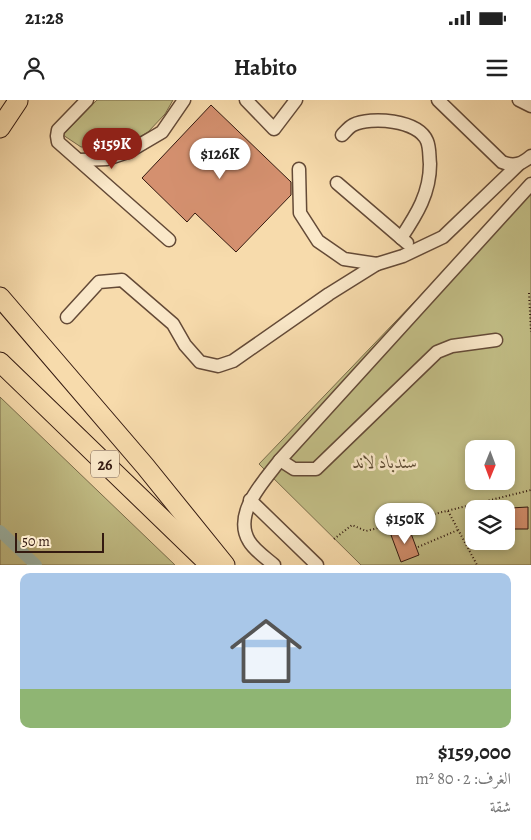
<!DOCTYPE html>
<html lang="ar">
<head>
<meta charset="utf-8">
<style>
	:root { --surface:#fff; --page:#f6f6f6; --text:#222; --muted:#767676; --accent:#8f2418 }
	body { margin:0; font-family:Alegreya,Amiri,serif; background:var(--page); color:var(--text); direction:rtl; height:100vh; display:flex; flex-direction:column; font-size:19px; white-space:nowrap }
	* { box-sizing:border-box; margin:0 }
	p { font-size:16px; color:var(--muted) }
	.icon { flex:none; width:28px; height:28px; fill:none; stroke:currentColor; stroke-width:2; stroke-linecap:round; stroke-linejoin:round }
	.map { position:relative; height:465px; overflow:hidden; direction:ltr }
	.panel { display:flex; flex-direction:column; background:var(--surface); flex:1 }
	.panel>* { flex:none }
	.needle { width:32px; rotate:181deg }
	.buttons { position:absolute; left:465px; top:340px; display:grid; gap:10px }
	.buttons a { display:grid; place-items:center; width:50px; height:50px; border-radius:10px; background:var(--surface); box-shadow:0 2px 8px #0003; font-size:25px }
	.scale { position:absolute; left:15px; bottom:12px; width:89px; box-sizing:border-box; padding-left:5px; border:2px solid #331910; border-top:0; font-size:14px; line-height:18px; white-space:nowrap; color:#331910; -webkit-text-stroke:4px #fae8c9; paint-order:stroke }
	.price { position:absolute; translate:-50% -42px; padding:0 11px; border-radius:18px; background:#fff; color:#222; font-size:16px; line-height:32px; filter:drop-shadow(0 1px 2px #0008) }
	.price::after { content:''; position:absolute; left:50%; top:30px; width:15px; height:11px; margin-left:-8px; background:inherit; clip-path:polygon(0 0,100% 0,50% 100%) }
	.price.current { background:var(--accent); color:#fff }
	ul { padding:0; list-style:none }
	li { display:grid; align-content:center; gap:10px; height:265px; padding:0 20px }
	li span { display:grid; place-items:center; height:155px; border-radius:10px; color:#555 }
	li>.icon { margin-inline-start:auto }
	span .icon { width:90px; height:90px; fill:#fffc; stroke-width:1 }
	li b { font-size:21px }
	.status { display:flex; justify-content:space-between; align-items:center; height:35px; padding:0 25px; background:var(--surface); direction:ltr }
	.status svg { height:14px; fill:currentColor }
	header { display:flex; justify-content:space-between; align-items:center; height:65px; padding:0 20px; background:var(--surface); font-size:22px; font-weight:600 }
	.map>svg:first-child { display:block }
</style>
</head>
<body>
<div class="status"><b>21:28</b><svg viewBox="0 0 49 12"><path d="M0 12V9h3v3zM5 12V6h3v6zM10 12V3h3v9zM15 12V0h3v12zM26 1h20v11H26zM47 4h2v5h-2z"/></svg></div>
<header><svg class="icon" aria-label="menu" viewBox="0 0 24 24"><path d="M4 6h16M4 12h16M4 18h16"/></svg>Habito<svg class="icon" aria-label="person" viewBox="0 0 24 24"><circle cx="12" cy="8" r="4"/><path d="M4 21q1-7 8-7t8 7"/></svg></header>
<div class="map">
<svg width="531" height="465" viewBox="0 0 531 465">
	<rect width="100%" height="100%" fill="#f7dbac"/>
	<filter id="stains"><feTurbulence type="fractalNoise" baseFrequency=".004" numOctaves="4"/><feColorMatrix values="0 0 0 0 .2 0 0 0 0 .09 0 0 0 0 .02 0 0 0 .5 -.17"/></filter>
	<radialGradient id="worn" r=".72"><stop offset=".6" stop-color="#630" stop-opacity="0"/><stop offset="1" stop-color="#630" stop-opacity=".3"/></radialGradient>
	<g fill="#c2be86" stroke="#7a6c4b" fill-rule="evenodd">
		<polygon points="97,0 173,0 165,14 148,32 125,45 81,47 63,35"/>
		<path d="M531,80V465H361L259,364ZM474,349H506V381H474ZM474,409H506V441H474Z"/>
		<polygon points="0,297 175,465 0,465"/>
	</g>
	<g fill="none" stroke-linecap="round" stroke-linejoin="round">
		<polyline stroke="#9ebaae" stroke-width="12" points="0,431 36,465"/>
	</g>
	<g fill="#d4906f" stroke="#331910">
		<polygon points="211,5 291,82 291,95 236,152 195,113 187,122 142,78"/>
		<polygon points="528,407 528,429 510,429 510,408"/>
		<polygon points="409,428 419,455 401,462 391,435"/>
	</g>
	<g fill="none" stroke-linecap="round" stroke-linejoin="round">
		<defs>
			<g id="minor">
				<polyline points="87,0 58,30 57,36 58,42 169,140"/>
				<polyline points="246,0 274,29 296,0"/>
				<path d="M438,0L502,62C514,67 522,64 531,56"/>
				<polyline points="519,0 531,6"/>
				<path d="M342,35C345,32 349,27 353,25C371,16 418,20 427,41C430,48 429,56 430,64C430,93 417,114 401,138"/>
				<polyline points="80,60 107,59 128,52 162,32 184,0"/>
				<polyline points="299,69 300,113 318,141 344,159 377,164 403,156 443,137 519,64"/>
				<polyline points="337,83 407,143"/>
				<polyline points="67,217 99,182 122,180 173,224 185,245 200,262 218,266 233,261 329,194 377,164"/>
				<polyline points="280,360 294,369 316,369 437,252 452,246 496,240"/>
				<polyline points="250,400 317,465"/>
				<path d="M274,465C266,458 254,450 249,441C232,413 265,380 280,360L531,84"/>
			</g>
			<g id="highway">
				<polyline points="0,28 18,1"/>
				<polyline points="0,197 145,366 225,465"/>
				<polyline points="0,262 210,465"/>
			</g>
		</defs>
		<use href="#minor" stroke="#644a37" stroke-width="15"/>
		<use href="#highway" stroke="#331910" stroke-width="21"/>
		<g stroke="#331910" stroke-width="2" stroke-dasharray="1 2.5" stroke-linecap="butt">
			<polyline points="529,193 531,232"/>
			<polyline points="448,411 477,465"/>
			<polyline points="401,423 404,431"/>
			<polyline points="334,439 352,425 366,431 531,390"/>
			<polyline points="418,447 458,430"/>
		</g>
		<use href="#minor" stroke="#fae8c9" stroke-width="12"/>
		<use href="#highway" stroke="#f7dbac" stroke-width="19"/>
	</g>
	<g text-anchor="middle" stroke-width="5" stroke-linejoin="round" paint-order="stroke">
		<rect fill="#fae8c9" stroke="#6f5748" stroke-width="1" x="91" y="350.5" width="28" height="27" rx="4"/>
		<g font-size="16" font-weight="bold" fill="#331910">
			<text x="105" y="370">26</text>
		</g>
		<g font-size="18" font-style="italic" fill="#5e4b33" stroke="#fae8c9">
			<text x="385" y="368">سندباد لاند</text>
		</g>
	</g>
	<rect width="100%" height="100%" filter="url(#stains)"/>
	<rect width="100%" height="100%" fill="url(#worn)"/>
</svg>
<div class="buttons">
<a><svg class="needle" viewBox="-14 -14 28 28"><path d="M0-13l5 13h-10z" fill="#e53935"/><path d="M0 13l5-13h-10z" fill="#767676"/></svg></a>
<a><svg class="icon" aria-label="layers" viewBox="0 0 24 24"><path d="M12 4l9 5-9 5-9-5zM3 14l9 5 9-5"/></svg></a>
</div>
<div class="scale">50 m</div>
<b class="price current" style="left:112px;top:70px">$159K</b>
<b class="price" style="left:220px;top:80px">$126K</b>
<b class="price" style="left:405px;top:445px">$150K</b>
</div>
<section class="panel">
<ul>
<li><span style="background:linear-gradient(#a9c7e8 75%,#8fb573 0)"><svg class="icon" aria-label="home" viewBox="0 0 24 24"><path d="M3 11l9-7 9 7M6 9v11h12V9"/></svg></span><div><b>$159,000</b><p>الغرف: 2 · 80 m²</p><p>شقة</p></div></li>
</ul>
</section>
</body>
</html>
